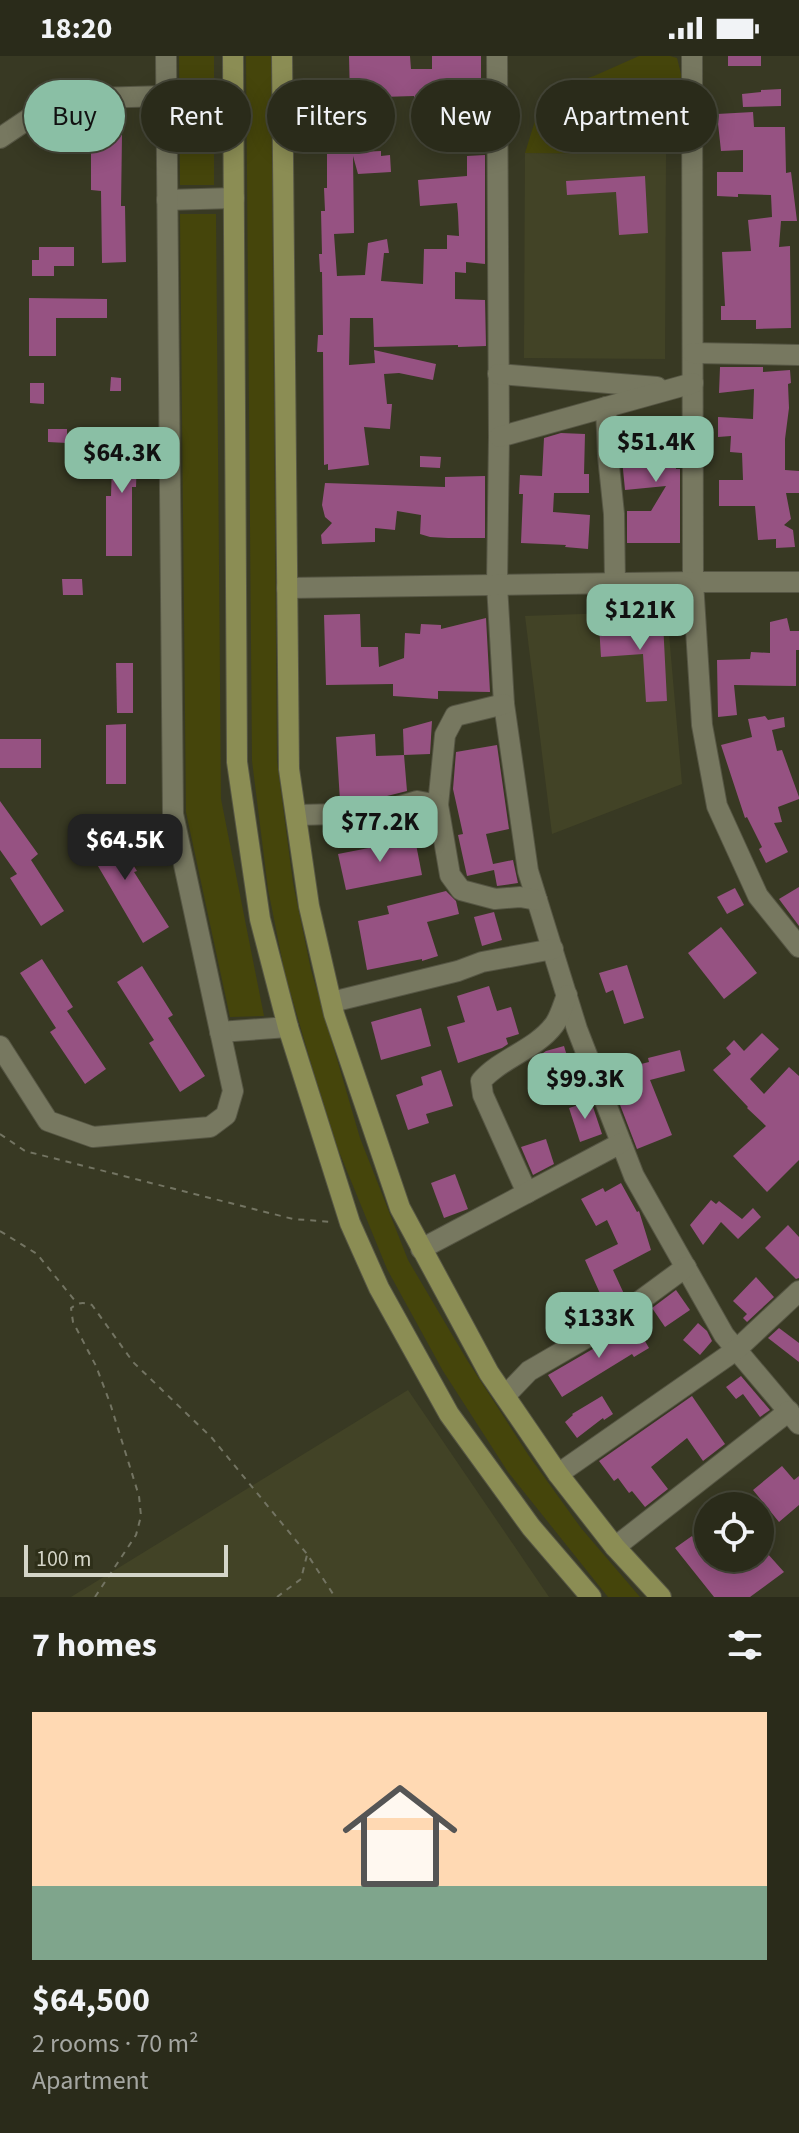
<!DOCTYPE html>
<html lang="en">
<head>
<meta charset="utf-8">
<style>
	:root { --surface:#2a2b1a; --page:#363727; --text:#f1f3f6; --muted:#a5a7a2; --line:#464739; --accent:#8abfa5 }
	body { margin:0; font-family:"Source Sans 3",sans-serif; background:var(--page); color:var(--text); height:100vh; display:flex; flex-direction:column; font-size:30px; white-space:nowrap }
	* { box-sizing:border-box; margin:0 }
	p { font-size:26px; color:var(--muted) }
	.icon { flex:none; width:44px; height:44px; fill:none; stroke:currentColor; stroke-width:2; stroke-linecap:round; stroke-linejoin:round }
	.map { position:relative; height:1541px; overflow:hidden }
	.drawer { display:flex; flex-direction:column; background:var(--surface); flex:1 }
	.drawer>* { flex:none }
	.hud { position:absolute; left:24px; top:24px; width:752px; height:72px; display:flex; gap:16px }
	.tools { position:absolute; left:694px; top:1436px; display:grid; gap:16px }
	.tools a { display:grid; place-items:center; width:80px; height:80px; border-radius:50%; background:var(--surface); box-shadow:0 4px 20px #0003,0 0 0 2px var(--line); font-size:40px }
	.scale { position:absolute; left:24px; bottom:20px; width:204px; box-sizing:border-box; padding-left:8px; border:4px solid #d4d5c8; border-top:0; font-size:22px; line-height:28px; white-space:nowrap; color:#d4d5c8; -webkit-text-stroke:6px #2e2f19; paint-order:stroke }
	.price { position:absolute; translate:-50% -68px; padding:0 18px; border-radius:16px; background:var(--accent); color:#111; font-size:26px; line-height:52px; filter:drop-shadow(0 2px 4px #0008) }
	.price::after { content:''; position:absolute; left:50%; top:48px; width:24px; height:18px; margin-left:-12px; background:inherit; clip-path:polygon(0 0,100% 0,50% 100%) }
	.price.active { background:#222; color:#fff }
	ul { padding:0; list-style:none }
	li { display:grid; align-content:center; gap:16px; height:424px; padding:0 32px }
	li span { display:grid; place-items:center; height:248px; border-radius:0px; color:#555 }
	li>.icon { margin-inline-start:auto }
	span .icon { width:144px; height:144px; fill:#fffc; stroke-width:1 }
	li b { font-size:34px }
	h2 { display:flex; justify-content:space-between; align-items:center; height:96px; padding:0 32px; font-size:34px }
	.tag { padding:0 28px; border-radius:36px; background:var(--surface); box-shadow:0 4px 20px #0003,0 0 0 2px var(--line); font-size:28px; line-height:72px }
	.tag.active { background:var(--accent); color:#111 }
	.status { display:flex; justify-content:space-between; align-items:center; height:56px; padding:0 40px; background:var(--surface); direction:ltr }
	.status svg { height:22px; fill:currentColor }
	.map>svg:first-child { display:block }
</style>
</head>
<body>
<div class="status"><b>18:20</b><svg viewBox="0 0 49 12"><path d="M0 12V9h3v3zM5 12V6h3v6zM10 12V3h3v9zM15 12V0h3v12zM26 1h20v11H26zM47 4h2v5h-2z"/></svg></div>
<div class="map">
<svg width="799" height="1541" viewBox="0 0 799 1541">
	<rect width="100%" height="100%" fill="#383923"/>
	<g fill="#424326">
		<polygon points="525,97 666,98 665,303 524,302"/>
		<polygon points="667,555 682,728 552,778 525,560"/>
		<polygon points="408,1334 549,1541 71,1541"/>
	</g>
	<g fill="#45450b">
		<polygon points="179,0 214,0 214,129 180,129"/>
		<polygon points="246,0 271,0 277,705 293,827 311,914 360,1082 408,1204 467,1304 529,1400 581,1472 640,1541 608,1541 508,1416 443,1315 387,1213 338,1093 313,1014 285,918 268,833 252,705"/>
		<polygon points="639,0 670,0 677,2 685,34 680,78 666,98 525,97 539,52 551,33 594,20"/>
		<polygon points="180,158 216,158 221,743 264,960 230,961 186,756"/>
	</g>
	<g fill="#965282">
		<polygon points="349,0 410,0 411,13 432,13 432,0 481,0 481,28 449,27 449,46 432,46 432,42 414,42 414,40 350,42"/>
		<rect x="728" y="0" width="33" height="10"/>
		<polygon points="781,33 781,50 743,51 742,38 761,36 761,34"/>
		<polygon points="753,56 754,71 785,71 786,117 791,116 797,165 781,165 779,191 790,190 791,272 756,273 756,264 721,264 721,250 725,250 722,196 751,195 748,164 772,161 771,139 738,138 738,141 717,140 717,116 743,116 743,94 721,95 717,58"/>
		<polygon points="319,65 340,65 339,97 381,95 381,100 390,99 391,116 358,118 353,100 354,177 334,178 337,220 365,219 368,187 387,183 389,197 384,197 381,225 423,228 424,193 447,193 447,179 459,180 458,157 457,147 420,150 418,124 467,120 467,100 485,99 485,208 466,206 466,217 455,216 455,243 485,244 486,290 458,291 458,289 374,291 373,262 350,262 349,309 375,307 374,294 436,308 433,324 399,317 384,318 387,348 392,348 390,373 364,371 369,409 328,414 328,408 324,409 323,296 317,296 318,279 323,279 322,216 320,216 319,198 322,198 321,155 325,155 324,132 327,132 327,91 318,91"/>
		<polygon points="91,79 122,79 121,150 125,150 126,206 102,207 101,135 91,134"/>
		<polygon points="645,120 648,177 619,179 616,136 567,139 566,125"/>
		<polygon points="39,191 74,191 74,210 54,210 54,220 32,220 32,204 39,204"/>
		<polygon points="29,242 107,243 107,262 56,262 56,300 29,300"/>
		<polygon points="720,311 763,311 763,316 790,314 791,327 788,328 789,352 785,383 785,414 799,415 799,437 786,437 791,463 784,469 793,474 795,491 776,492 776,483 758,484 755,450 719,450 719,424 743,424 742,397 730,396 731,380 718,381 718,361 753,363 754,333 719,337"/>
		<polygon points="111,321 121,322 121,335 110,335"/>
		<polygon points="30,327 44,327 44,348 30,347"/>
		<polygon points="680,360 680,375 674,375 676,413 680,413 680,487 627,487 627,455 651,455 666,430 625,434 622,403 638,403 640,395 644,393 644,364"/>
		<polygon points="48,373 67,373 67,387 48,386"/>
		<polygon points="113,376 138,376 136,431 132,431 132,500 106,500 106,440 111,440"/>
		<polygon points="561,377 585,378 584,418 589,418 589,437 554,437 553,456 590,459 588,493 565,491 566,489 521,487 523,438 519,438 520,419 542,420 544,382"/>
		<polygon points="420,400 441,401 440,412 420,411"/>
		<polygon points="485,420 485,482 448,482 430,481 420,478 421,459 397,455 395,474 375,472 375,486 322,488 321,479 332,467 325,461 322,449 325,427 445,431 445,421"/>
		<polygon points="62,523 82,523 83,539 63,539"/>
		<polygon points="360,558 361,591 378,591 379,611 404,602 405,577 420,578 421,568 441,569 441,573 486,562 490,636 438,635 438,643 393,640 393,628 326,629 324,559"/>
		<polygon points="787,562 790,575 799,575 799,594 796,594 796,630 734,629 737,659 718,661 717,604 750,603 751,596 770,597 770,566"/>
		<polygon points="663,566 667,645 646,646 643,598 601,601 599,569"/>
		<polygon points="116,607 133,607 133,657 117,657"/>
		<polygon points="765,660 768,664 784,661 785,671 772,674 777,695 782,694 799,741 799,743 778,751 782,766 774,767 788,796 766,807 759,793 762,791 747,761 745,762 721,689 752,681 748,663"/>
		<polygon points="432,665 430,698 404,699 403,673"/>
		<polygon points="126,668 126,728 106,728 106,669"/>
		<polygon points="375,678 376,700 404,699 407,735 387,740 340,745 336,681"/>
		<rect x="0" y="683" width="41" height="29"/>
		<polygon points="497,689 509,773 486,778 493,808 513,804 518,827 497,830 494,814 467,820 458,779 463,778 453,733 456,696"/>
		<polygon points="0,745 38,798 31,804 64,855 41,870 10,822 17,818 0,794"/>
		<polygon points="106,766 137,815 134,816 169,871 143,887 81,781"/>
		<polygon points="415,783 422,819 346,834 338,798"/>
		<polygon points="799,831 799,870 779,843"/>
		<polygon points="735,832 744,849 727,858 717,841"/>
		<polygon points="446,835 456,845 459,858 427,866 438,900 422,905 422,903 367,914 358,865 389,858 387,850"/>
		<polygon points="494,856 502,884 482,890 474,861"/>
		<polygon points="721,871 757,917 724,943 688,897"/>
		<polygon points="42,903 73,951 67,955 106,1013 85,1028 50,976 56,972 20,917"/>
		<polygon points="627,909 644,962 624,968 613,934 606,937 599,917"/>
		<polygon points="142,910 173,959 168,962 205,1020 180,1036 149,987 154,984 117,926"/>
		<polygon points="489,930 497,955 511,951 519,978 506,982 508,988 502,992 458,1007 447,971 465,966 457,940"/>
		<polygon points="421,952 431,990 381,1004 371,966"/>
		<polygon points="762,977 779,993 750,1023 764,1038 789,1011 799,1020 799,1104 767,1136 733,1100 766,1070 747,1052 748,1051 713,1014 731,998 726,992 734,984 744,995"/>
		<polygon points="564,990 574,1023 545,1032 536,1002 546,995"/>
		<polygon points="680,994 685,1015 650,1024 672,1079 637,1093 612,1028 621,1025 617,1014 649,1006 648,1002"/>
		<polygon points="441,1014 453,1050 426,1058 429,1067 408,1074 396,1039 423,1029 421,1021"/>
		<polygon points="591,1045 602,1078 580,1086 569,1052"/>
		<polygon points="546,1083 554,1108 533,1119 521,1091"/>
		<polygon points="455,1118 468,1153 444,1162 431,1127"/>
		<polygon points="621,1127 637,1156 639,1155 651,1194 613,1214 625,1240 607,1253 585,1204 618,1188 607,1164 596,1170 581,1143 603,1132 605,1136"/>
		<polygon points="711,1144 716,1148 719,1145 742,1163 753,1152 761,1161 738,1183 721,1166 703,1189 690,1169"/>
		<polygon points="788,1169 799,1181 799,1222 796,1223 765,1192"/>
		<polygon points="756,1221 774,1241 747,1266 743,1262 747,1258 733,1245"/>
		<polygon points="676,1234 690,1254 665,1271 652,1252"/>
		<polygon points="634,1266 649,1292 634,1301 632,1298 562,1341 548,1319 610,1283"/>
		<polygon points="698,1267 707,1275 712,1285 700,1299 683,1284"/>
		<polygon points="779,1272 799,1287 799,1306 768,1282"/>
		<polygon points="741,1320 770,1354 760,1361 743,1338 736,1343 726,1331"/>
		<polygon points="602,1340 613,1358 604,1364 603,1362 577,1382 565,1366 573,1359 572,1358"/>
		<polygon points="692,1340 725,1388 703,1405 687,1382 651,1411 668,1433 645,1451 632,1435 629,1437 618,1422 614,1425 599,1405"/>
		<polygon points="782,1410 794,1424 799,1420 799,1449 779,1466 753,1434"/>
		<polygon points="692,1480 708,1502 761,1502 767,1497 784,1516 750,1541 714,1541 675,1492"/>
	</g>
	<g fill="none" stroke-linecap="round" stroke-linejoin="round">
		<defs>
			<g id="minor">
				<polyline points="497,0 499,381 497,529 504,648 528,815 577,973 634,1120 724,1279 799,1368"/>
				<polyline points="692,0 693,526 702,669 717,750 758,840 799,891"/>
				<polyline points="0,82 58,43 166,40"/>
				<polyline points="167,144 234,142"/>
				<polyline points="693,297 799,299"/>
				<polyline points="498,318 657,331"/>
				<polyline points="606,351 608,400 614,458 615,527"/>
				<polyline points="499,381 693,327"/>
				<polyline points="287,532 693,526 799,526"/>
				<polyline points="438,749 445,679 455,660 504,648"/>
				<polyline points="296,759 341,758 390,753 417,745 438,749 450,819 461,834 495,843 520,841 537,844"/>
				<polyline points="332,946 458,915 482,906 553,893"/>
				<polyline points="220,976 288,971"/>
				<polyline points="0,990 48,1065 93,1081 210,1071 226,1059 233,1035 173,758 166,0"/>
				<path d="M527,1137L483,1039L481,1025C501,1002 535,994 554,969C560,961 563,949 567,939"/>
				<polyline points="421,1193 621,1087"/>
				<polyline points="505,1340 529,1315 603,1272 686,1211"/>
				<polyline points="558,1418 736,1294 799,1235"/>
				<polyline points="615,1491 789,1355"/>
			</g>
			<g id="major">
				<polyline points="233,0 237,706 260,863 288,971 350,1167 379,1232 449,1358 531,1471 591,1541"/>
				<polyline points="282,0 289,713 309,850 334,958 400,1152 489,1317 558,1418 615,1491 661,1541"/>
			</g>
		</defs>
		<use href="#minor" stroke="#565644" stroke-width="22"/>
		<use href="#major" stroke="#565644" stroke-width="22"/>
		<g stroke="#737462" stroke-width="2" stroke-dasharray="6 6" stroke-linecap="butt">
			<polyline points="0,1078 25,1095 293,1163 333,1166"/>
			<polyline points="0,1175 37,1198 76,1246"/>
			<path d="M95,1541L136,1479L141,1460L139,1440L110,1347L96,1310L73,1266L71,1252C79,1246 83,1246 92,1249L133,1306L212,1382L307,1498L335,1541"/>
			<polyline points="277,1541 301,1523 307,1499"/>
		</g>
		<use href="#minor" stroke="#777860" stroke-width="20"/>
		<use href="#major" stroke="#8b8d54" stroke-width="20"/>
	</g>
</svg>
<div class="tools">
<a><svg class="icon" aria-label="locate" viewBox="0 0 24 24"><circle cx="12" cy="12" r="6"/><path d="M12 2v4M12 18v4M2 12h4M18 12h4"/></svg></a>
</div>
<div class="scale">100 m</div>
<b class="price" style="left:656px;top:428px">$51.4K</b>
<b class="price" style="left:122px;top:439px">$64.3K</b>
<b class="price" style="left:640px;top:596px">$121K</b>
<b class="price" style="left:380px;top:808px">$77.2K</b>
<b class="price active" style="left:125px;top:826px">$64.5K</b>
<b class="price" style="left:585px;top:1065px">$99.3K</b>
<b class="price" style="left:599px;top:1304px">$133K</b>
<div class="hud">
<a class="tag active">Buy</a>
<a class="tag">Rent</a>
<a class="tag">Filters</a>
<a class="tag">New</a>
<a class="tag">Apartment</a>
</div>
</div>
<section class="drawer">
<h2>7 homes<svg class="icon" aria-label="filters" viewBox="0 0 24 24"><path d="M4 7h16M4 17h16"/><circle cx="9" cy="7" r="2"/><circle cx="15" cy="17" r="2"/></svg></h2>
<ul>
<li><span style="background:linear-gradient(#ffd9b3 70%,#7fa58c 0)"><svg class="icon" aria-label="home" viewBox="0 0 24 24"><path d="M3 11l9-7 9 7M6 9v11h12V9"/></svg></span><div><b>$64,500</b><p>2 rooms · 70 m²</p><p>Apartment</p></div></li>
</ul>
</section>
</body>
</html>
